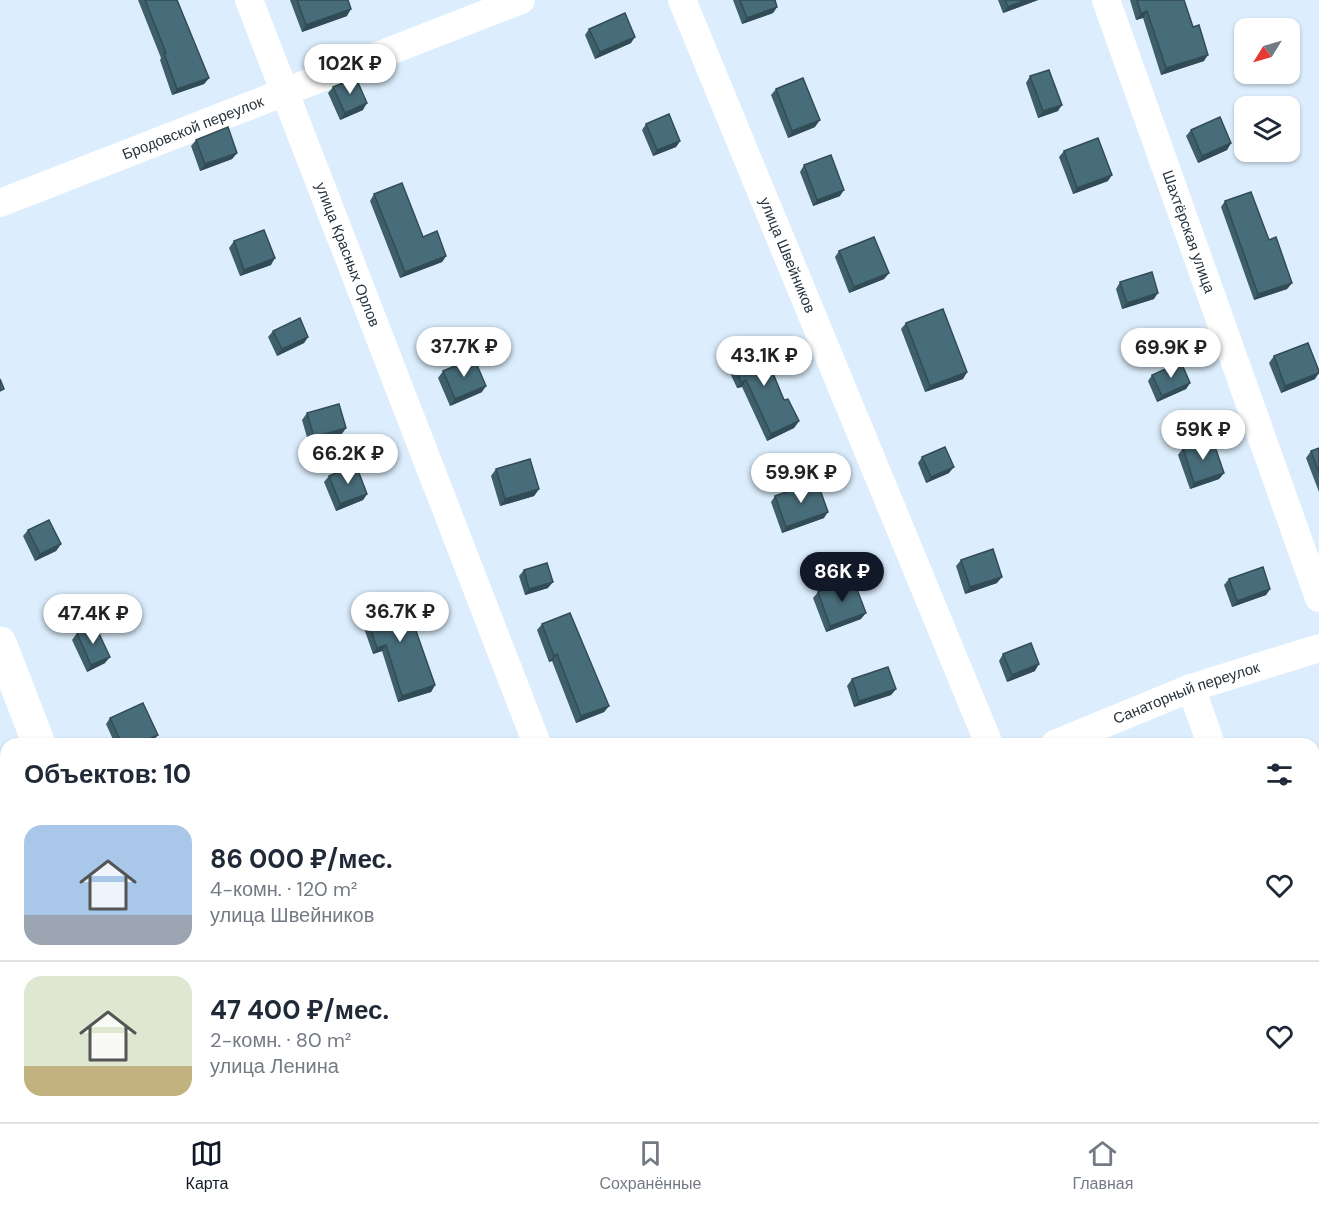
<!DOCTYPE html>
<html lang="ru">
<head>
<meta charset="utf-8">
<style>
	:root { --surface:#fff; --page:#f2f2f3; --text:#1f2937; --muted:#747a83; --line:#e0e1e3; --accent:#111827 }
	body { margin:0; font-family:"DM Sans",sans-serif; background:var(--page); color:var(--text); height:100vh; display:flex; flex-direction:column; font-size:22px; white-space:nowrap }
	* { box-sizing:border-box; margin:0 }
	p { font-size:20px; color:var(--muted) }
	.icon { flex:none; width:33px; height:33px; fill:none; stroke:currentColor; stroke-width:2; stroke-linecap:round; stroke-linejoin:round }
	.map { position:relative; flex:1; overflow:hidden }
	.side { position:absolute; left:0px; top:738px; width:1320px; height:384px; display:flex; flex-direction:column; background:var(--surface); border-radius:18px 18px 0 0; box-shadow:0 2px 4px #0004 }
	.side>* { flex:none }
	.needle { width:39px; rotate:233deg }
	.buttons { position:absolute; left:1234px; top:18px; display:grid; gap:12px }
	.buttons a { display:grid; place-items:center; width:66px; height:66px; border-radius:12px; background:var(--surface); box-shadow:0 2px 4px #0004; font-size:30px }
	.price { position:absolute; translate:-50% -51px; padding:0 14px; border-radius:21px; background:#fff; color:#222; font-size:20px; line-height:39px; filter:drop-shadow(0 2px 3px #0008) }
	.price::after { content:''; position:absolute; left:50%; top:36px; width:18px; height:14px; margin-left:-9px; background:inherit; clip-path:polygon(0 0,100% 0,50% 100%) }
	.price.active { background:var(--accent); color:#fff }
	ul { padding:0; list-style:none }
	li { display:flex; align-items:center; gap:18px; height:150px; padding:0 24px }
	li+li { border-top:2px solid var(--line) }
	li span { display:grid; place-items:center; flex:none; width:168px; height:120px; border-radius:18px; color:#555 }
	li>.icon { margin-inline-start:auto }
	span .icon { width:72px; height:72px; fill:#fffc; stroke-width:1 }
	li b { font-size:26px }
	h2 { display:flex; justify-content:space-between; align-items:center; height:72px; padding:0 24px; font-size:26px }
	.dock { display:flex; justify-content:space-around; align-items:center; height:84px; border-top:2px solid var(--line); background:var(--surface); font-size:16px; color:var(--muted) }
	.dock a { display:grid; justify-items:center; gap:3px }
	.dock .active { color:var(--accent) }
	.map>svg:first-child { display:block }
</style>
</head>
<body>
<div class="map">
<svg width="1319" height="1122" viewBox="0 0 1319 1122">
	<rect width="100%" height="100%" fill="#dceefd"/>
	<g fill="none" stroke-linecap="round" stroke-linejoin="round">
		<g stroke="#fff" stroke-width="28">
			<path id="s1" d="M249,0L537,744"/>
			<path id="s2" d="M682,0L989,744"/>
			<path id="s3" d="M1106,0L1319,598"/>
			<path id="s4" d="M0,203L521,0"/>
			<polyline points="1191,688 1211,744"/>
			<path id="s5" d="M1055,744L1191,688L1319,648"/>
			<polyline points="0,921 6,921"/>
			<polyline points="1314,1036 1319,1047"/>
			<polyline points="675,1116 678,1122"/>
			<polyline points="1133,1116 1136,1122"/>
		</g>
		<g stroke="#fff" stroke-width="33">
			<polyline points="0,643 39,744"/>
			<polyline points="152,1116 152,1122"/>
		</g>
	</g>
	<g fill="#3e5e69">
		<polygon points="138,0 177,0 209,78 204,84 172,95 160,60 161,58"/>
		<polygon points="290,0 348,0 347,16 302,32"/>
		<polygon points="733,0 775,0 777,7 773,13 742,24"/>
		<polygon points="998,0 1038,0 1003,13"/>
		<polygon points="1130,0 1184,0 1204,61 1161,75 1143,18 1136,20"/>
		<polygon points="589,29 631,43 595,59 585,35"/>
		<polygon points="1030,76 1058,111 1038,118 1026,83"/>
		<polygon points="333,87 363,110 340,120 328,93"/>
		<polygon points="776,89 815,127 788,138 771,95"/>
		<polygon points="646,124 680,141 676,147 653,156 642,130"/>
		<polygon points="1191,130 1231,143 1227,150 1198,163 1186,136"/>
		<polygon points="196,140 237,153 232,159 200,171 191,146"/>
		<polygon points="1064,151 1108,181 1073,194 1059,157"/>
		<polygon points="804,165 840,196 813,206 800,172"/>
		<polygon points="374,194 423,237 446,256 442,262 400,278 370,201"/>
		<polygon points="1225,201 1269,240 1292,283 1287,289 1254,300 1221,207"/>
		<polygon points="234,241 271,265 240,276 229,248"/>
		<polygon points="839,251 889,273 884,279 849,293 835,257"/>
		<polygon points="1120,282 1154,299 1122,309 1116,289"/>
		<polygon points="906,323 967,372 963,379 925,392 901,329"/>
		<polygon points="273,331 308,337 304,343 277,356 268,337"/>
		<polygon points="730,355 784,400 799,421 794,428 767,441 742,387 737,388 725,362"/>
		<polygon points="1274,356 1315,379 1281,393 1269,363"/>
		<polygon points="443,371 482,392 450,406 438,378"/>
		<polygon points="1152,375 1190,383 1186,389 1157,402 1148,381"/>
		<polygon points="307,413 346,428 341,435 309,444 302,420"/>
		<polygon points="1183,448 1224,473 1219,479 1190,489 1178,455"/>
		<polygon points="1319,448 1319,492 1306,458 1311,451"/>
		<polygon points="922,457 949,473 926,483 918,463"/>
		<polygon points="496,469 539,489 534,496 500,506 491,476"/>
		<polygon points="329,476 367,494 363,500 336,511 324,482"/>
		<polygon points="775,496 824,518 782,533 771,502"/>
		<polygon points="28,530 61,544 56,551 35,561 23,536"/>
		<polygon points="961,560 997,583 965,594 956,566"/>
		<polygon points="524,570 548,588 525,595 519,576"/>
		<polygon points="1229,579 1270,589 1266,595 1232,607 1224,585"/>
		<polygon points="818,592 861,619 826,632 813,598"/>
		<polygon points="363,607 435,685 431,692 398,702 382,651 373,654 359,614"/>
		<polygon points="542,624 609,706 604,712 576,723 552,661 549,662 537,630"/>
		<polygon points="77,633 105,663 87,672 72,640"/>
		<polygon points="1003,654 1035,671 1007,682 999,661"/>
		<polygon points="852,679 896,689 891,695 854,707 847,686"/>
		<polygon points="110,718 153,741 147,744 115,744 106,724"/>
		<polygon points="6,941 6,968 0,951 0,947 4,942"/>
		<polygon points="38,1116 75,1116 74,1122 38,1122"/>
	</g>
	<g fill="#324c55">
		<polygon points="1026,0 1038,0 1003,13 1008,7"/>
		<polygon points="777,7 773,13 742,24 747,18"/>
		<polygon points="351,9 347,16 302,32 306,25"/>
		<polygon points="1147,11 1143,18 1136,20 1141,14"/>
		<polygon points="635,37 631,43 595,59 600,52"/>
		<polygon points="1208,55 1204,61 1161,75 1166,68"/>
		<polygon points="209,78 204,84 172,95 177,89"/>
		<polygon points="367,103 363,110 340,120 345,113"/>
		<polygon points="1062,105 1058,111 1038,118 1043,111"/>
		<polygon points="820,120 815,127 788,138 792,131"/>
		<polygon points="680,141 676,147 653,156 657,150"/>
		<polygon points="1231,143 1227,150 1198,163 1202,156"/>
		<polygon points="237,153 232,159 200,171 205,164"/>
		<polygon points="1112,175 1108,181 1073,194 1077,188"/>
		<polygon points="844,190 840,196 813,206 817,200"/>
		<polygon points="446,256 442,262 400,278 405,272"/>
		<polygon points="275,258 271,265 240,276 244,270"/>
		<polygon points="889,273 884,279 849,293 854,287"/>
		<polygon points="1292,283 1287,289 1254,300 1258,294"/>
		<polygon points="1158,293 1154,299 1122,309 1127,303"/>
		<polygon points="308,337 304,343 277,356 282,349"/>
		<polygon points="967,372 963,379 925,392 930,386"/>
		<polygon points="1319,373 1315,379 1281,393 1285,386"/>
		<polygon points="746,380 742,387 737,388 741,382"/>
		<polygon points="1190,383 1186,389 1157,402 1162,396"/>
		<polygon points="486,386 482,392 450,406 455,399"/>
		<polygon points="799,421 794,428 767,441 771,434"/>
		<polygon points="346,428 341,435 309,444 314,437"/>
		<polygon points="954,467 949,473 926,483 931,477"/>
		<polygon points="1224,473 1219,479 1190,489 1194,483"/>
		<polygon points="539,489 534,496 500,506 505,499"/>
		<polygon points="367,494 363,500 336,511 340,504"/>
		<polygon points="828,512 824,518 782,533 786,527"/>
		<polygon points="61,544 56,551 35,561 40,554"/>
		<polygon points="1002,577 997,583 965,594 970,587"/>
		<polygon points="553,582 548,588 525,595 529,589"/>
		<polygon points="1270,589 1266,595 1232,607 1237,601"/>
		<polygon points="866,613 861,619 826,632 830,626"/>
		<polygon points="386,645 382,651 373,654 377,648"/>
		<polygon points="557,654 552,661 549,662 554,656"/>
		<polygon points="110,657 105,663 87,672 91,665"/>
		<polygon points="1039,664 1035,671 1007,682 1012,675"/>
		<polygon points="435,685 431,692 398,702 402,696"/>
		<polygon points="896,689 891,695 854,707 859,701"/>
		<polygon points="609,706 604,712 576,723 581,716"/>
		<polygon points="158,735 153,741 147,744 137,744"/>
	</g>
	<g fill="#486d7a" stroke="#324c55" stroke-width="1.5">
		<polygon points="145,0 177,0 209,78 177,89 164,53 166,53"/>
		<polygon points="297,0 348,0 351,9 306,25"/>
		<polygon points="740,0 775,0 777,7 747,18"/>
		<polygon points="1005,0 1026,0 1008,7"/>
		<polygon points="1137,0 1184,0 1193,27 1199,25 1208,55 1166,68 1147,11 1141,14"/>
		<polygon points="625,13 635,37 600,52 589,29"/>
		<polygon points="1049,70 1062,105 1043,111 1030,76"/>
		<polygon points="356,78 367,103 345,113 333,87"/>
		<polygon points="803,78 820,120 792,131 776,89"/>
		<polygon points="669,114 680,141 657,150 646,124"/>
		<polygon points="1220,117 1231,143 1202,156 1191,130"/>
		<polygon points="228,127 237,153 205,164 196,140"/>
		<polygon points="1098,138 1112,175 1077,188 1064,151"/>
		<polygon points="831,155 844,190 817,200 804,165"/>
		<polygon points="402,183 423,237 437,231 446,256 405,272 374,194"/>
		<polygon points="1251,192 1269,240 1276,237 1292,283 1258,294 1225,201"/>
		<polygon points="264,230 275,258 244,270 234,241"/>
		<polygon points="874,237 889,273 854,287 839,251"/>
		<polygon points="1152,272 1158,293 1127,303 1120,282"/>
		<polygon points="943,309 967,372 930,386 906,323"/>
		<polygon points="300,318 308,337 282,349 273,331"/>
		<polygon points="760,342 784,400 788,399 799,421 771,434 746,380 741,382 730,355"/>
		<polygon points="1308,343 1319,371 1319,373 1285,386 1274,356"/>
		<polygon points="474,358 486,386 455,399 443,371"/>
		<polygon points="1181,362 1190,383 1162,396 1152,375"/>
		<polygon points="0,379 4,389 0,391"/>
		<polygon points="339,404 346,428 314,437 307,413"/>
		<polygon points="1212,438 1224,473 1194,483 1183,448"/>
		<polygon points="945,447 954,467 931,477 922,457"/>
		<polygon points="1319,448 1319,473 1311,451"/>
		<polygon points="530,459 539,489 505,499 496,469"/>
		<polygon points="356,465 367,494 340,504 329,476"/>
		<polygon points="817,481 828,512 786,527 775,496"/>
		<polygon points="49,520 61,544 40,554 28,530"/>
		<polygon points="993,549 1002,577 970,587 961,560"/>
		<polygon points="547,563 553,582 529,589 524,570"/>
		<polygon points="1263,567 1270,589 1237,601 1229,579"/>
		<polygon points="853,579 866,613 830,626 818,592"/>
		<polygon points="403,594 435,685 402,696 386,645 377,648 363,607"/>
		<polygon points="570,613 609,706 581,716 557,654 554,656 542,624"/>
		<polygon points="95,625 110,657 91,665 77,633"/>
		<polygon points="1031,643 1039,664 1012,675 1003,654"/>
		<polygon points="888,667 896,689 859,701 852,679"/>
		<polygon points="143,703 158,735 137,744 122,744 110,718"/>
		<polygon points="1173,740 1174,744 1163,744"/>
		<polygon points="43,1116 75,1116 74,1122 43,1122"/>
	</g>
	<g text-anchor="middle" stroke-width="6" stroke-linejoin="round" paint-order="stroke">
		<g font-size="15" fill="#27333d" stroke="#dceefd">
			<text dy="5" stroke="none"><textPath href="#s4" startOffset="207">Бродовской переулок</textPath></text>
			<text dy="5" stroke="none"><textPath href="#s3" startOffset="246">Шахтёрская улица</textPath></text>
			<text dy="5" stroke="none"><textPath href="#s1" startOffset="273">улица Красных Орлов</textPath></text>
			<text dy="5" stroke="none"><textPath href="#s2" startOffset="276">улица Швейников</textPath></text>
			<text dy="5" stroke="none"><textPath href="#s5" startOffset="141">Санаторный переулок</textPath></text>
		</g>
	</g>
</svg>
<div class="buttons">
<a><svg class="needle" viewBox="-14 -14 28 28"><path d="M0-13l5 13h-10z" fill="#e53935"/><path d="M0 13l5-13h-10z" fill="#747a83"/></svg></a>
<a><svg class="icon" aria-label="layers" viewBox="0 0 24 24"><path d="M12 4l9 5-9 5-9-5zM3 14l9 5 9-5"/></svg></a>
</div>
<b class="price" style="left:350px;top:95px">102K ₽</b>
<b class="price" style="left:464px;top:378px">37.7K ₽</b>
<b class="price" style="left:1171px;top:379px">69.9K ₽</b>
<b class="price" style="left:764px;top:387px">43.1K ₽</b>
<b class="price" style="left:1203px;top:461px">59K ₽</b>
<b class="price" style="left:348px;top:485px">66.2K ₽</b>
<b class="price" style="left:801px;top:504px">59.9K ₽</b>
<b class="price active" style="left:842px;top:603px">86K ₽</b>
<b class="price" style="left:400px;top:643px">36.7K ₽</b>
<b class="price" style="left:93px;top:645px">47.4K ₽</b>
<section class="side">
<h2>Объектов: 10<svg class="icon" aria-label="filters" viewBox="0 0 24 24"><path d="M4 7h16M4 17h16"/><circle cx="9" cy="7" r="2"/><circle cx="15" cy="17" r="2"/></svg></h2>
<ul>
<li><span style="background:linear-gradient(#a9c7e8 75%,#9aa5b1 0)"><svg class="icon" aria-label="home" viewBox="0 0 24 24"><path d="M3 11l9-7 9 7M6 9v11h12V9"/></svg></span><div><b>86 000 ₽/мес.</b><p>4-комн. · 120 m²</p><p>улица Швейников</p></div><svg class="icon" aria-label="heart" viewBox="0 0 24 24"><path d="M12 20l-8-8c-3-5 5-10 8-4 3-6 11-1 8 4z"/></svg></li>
<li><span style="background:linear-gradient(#dfe7d0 75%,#c2b280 0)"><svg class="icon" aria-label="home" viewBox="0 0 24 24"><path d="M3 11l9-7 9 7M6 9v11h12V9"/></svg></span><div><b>47 400 ₽/мес.</b><p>2-комн. · 80 m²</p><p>улица Ленина</p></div><svg class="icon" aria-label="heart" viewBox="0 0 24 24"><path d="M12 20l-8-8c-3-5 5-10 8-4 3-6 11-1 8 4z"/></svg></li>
</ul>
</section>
</div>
<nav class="dock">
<a class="active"><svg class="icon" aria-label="map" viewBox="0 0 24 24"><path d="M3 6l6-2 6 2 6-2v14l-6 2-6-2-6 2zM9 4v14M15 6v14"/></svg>Карта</a>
<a><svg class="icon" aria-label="saved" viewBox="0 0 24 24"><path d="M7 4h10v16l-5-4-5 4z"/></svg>Сохранённые</a>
<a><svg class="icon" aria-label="home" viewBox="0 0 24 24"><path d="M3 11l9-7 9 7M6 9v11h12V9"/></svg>Главная</a>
</nav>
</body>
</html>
